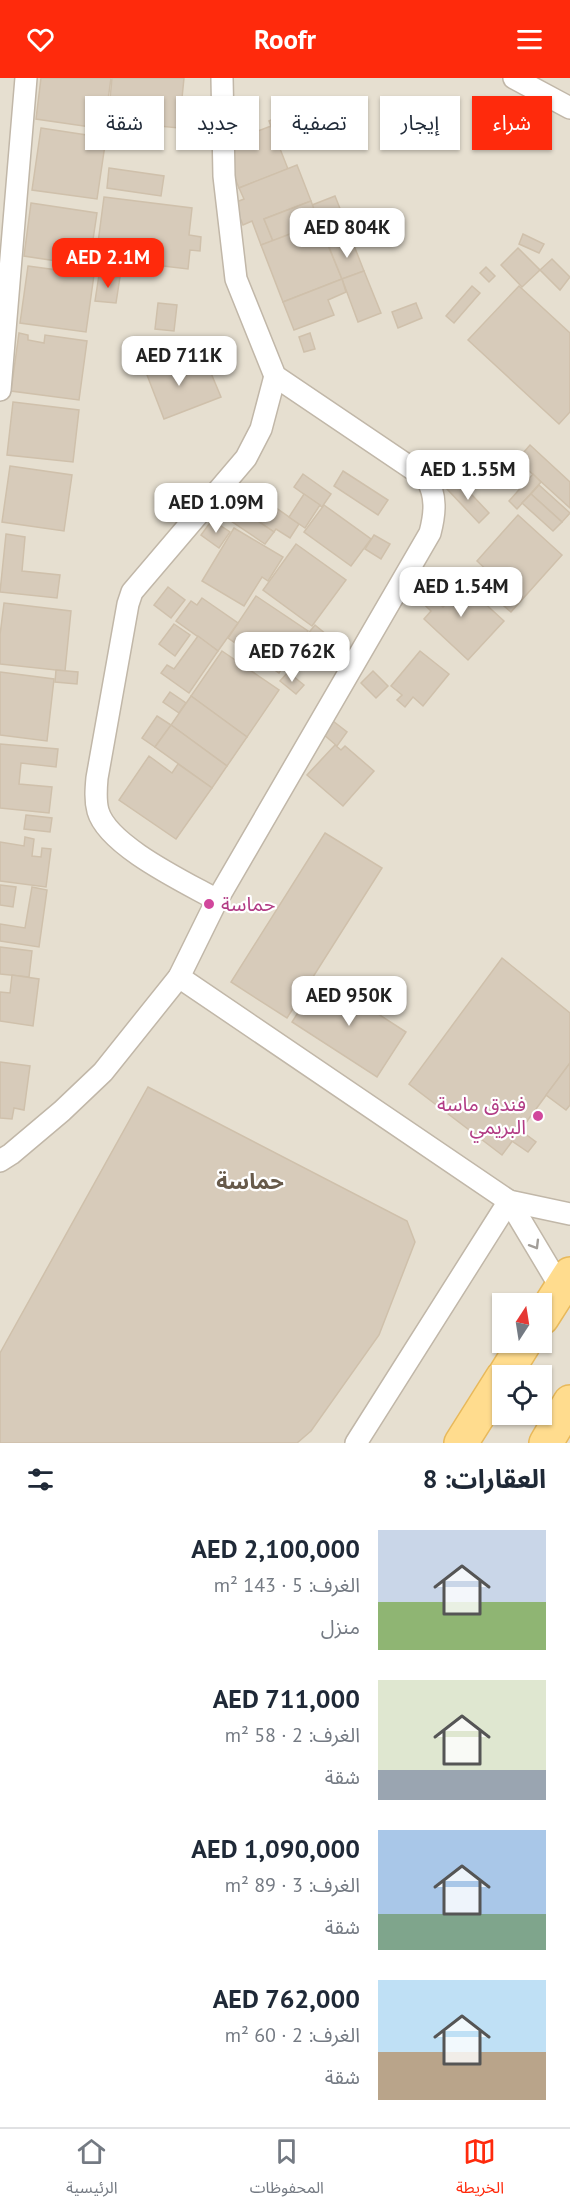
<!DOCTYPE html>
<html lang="ar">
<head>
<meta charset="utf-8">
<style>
	:root { --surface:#fff; --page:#f2f2f3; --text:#1f2937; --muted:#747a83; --line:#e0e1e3; --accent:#ff2a0c }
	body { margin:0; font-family:"PT Sans","Noto Sans Arabic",sans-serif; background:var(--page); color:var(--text); direction:rtl; height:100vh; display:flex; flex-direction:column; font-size:22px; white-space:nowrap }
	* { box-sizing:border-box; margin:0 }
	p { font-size:20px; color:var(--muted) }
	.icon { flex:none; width:33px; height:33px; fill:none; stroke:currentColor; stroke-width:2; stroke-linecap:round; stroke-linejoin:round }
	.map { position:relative; height:1365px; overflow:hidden; direction:ltr }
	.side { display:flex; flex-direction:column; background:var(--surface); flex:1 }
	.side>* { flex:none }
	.banner { position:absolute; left:18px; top:18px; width:534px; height:54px; direction:rtl; display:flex; gap:12px }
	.needle { width:39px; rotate:12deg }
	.tools { position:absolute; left:492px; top:1215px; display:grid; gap:12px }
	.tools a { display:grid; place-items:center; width:60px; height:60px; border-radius:0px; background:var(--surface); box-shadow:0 2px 4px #0004; font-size:30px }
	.price { position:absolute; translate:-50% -51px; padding:0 14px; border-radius:12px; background:#fff; color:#222; font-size:20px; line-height:39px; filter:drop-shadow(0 2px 3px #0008) }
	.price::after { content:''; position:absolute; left:50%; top:36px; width:18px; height:14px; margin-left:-9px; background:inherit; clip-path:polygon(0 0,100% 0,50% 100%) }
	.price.active { background:var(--accent); color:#fff }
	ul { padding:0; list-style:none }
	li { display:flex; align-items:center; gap:18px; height:150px; padding:0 24px }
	li span { display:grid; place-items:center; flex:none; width:168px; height:120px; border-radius:0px; color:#555 }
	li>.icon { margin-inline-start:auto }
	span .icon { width:72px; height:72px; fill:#fffc; stroke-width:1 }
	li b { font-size:26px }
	h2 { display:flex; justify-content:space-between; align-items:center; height:72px; padding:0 24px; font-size:26px }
	.tag { padding:0 21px; border-radius:0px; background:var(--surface); box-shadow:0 2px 4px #0004; font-size:21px; line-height:54px }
	.tag.active { background:var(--accent); color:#fff }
	header { display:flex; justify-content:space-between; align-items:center; height:78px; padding:0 24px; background:var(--accent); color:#fff; font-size:27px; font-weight:800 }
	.menu { display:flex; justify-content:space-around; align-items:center; height:84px; border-top:2px solid var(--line); background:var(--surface); font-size:16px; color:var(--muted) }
	.menu a { display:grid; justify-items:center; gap:3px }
	.menu .active { color:var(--accent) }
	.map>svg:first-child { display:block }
</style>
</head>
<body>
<header><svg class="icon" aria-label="menu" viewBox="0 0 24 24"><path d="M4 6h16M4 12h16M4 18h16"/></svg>Roofr<svg class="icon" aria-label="heart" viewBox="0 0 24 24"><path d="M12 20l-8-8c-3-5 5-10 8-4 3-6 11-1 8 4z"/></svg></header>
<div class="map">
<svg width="570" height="1365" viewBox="0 0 570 1365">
	<rect width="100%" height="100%" fill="#f2ede2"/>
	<path fill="#e6dfd0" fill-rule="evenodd" d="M0,0H570V1365H0ZM502,1226H542V1264H502ZM502,1298H542V1336H502Z"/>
	<g fill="#d7cbba" stroke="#cfc0ab" stroke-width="1.5">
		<polygon points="41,0 111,0 104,51 36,41"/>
		<polygon points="112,0 184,0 179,50 108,43"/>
		<polygon points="278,39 287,60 277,64 269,43"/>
		<polygon points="271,48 288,91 239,110 225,75 237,70 234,62"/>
		<polygon points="41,50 106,60 97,121 32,112"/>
		<polygon points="297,87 311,123 264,141 273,163 261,167 252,143 243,147 234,125 244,121 239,110"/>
		<polygon points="109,90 164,98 161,118 107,110"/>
		<polygon points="335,118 345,143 322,152 312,127"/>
		<polygon points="104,119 192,130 189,157 201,159 200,173 190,172 188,191 96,180"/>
		<polygon points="311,123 319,145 273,163 264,141"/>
		<polygon points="31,125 97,135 89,188 24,178"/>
		<polygon points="358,133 366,151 355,156 347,137"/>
		<polygon points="345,143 351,160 329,169 322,152"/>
		<polygon points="319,145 342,201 283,224 261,167"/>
		<polygon points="523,156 544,166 539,175 519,166"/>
		<polygon points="351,160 364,193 342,201 329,169"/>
		<polygon points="518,170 540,192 522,209 501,187"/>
		<polygon points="552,181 570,199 560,212 540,192"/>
		<polygon points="28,188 94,197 86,254 20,245"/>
		<polygon points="486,189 495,198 489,204 480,195"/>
		<polygon points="364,193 381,235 358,244 342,201"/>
		<polygon points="99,197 120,199 116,225 95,223"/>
		<polygon points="342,201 346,214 328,222 334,237 294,252 283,224"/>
		<polygon points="472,208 480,215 454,245 446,238"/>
		<polygon points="519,208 570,255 570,334 559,346 468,262"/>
		<polygon points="158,225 177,227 174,253 155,251"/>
		<polygon points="416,225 422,240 398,250 392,234"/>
		<polygon points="19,255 28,257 28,262 44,265 45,257 87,263 79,322 11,313"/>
		<polygon points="310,255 315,271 304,274 299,259"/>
		<polygon points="165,275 175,301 208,288 221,319 164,341 142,284"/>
		<polygon points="13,324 79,332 73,384 7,377"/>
		<polygon points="530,367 570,404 570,430 517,382"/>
		<polygon points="10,388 72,397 64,453 2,444"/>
		<polygon points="343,393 388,422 378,437 334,408"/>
		<polygon points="303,396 331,416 322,429 294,409"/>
		<polygon points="533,396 541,404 517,431 509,423"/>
		<polygon points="457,401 489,435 479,445 447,411"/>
		<polygon points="539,407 570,435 562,444 531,416"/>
		<polygon points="252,413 299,446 290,460 276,451 274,454 240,431"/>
		<polygon points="304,416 320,427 305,450 289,439"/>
		<polygon points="531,416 562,444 553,453 522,425"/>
		<polygon points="324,427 371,461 351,488 304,454"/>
		<polygon points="240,431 274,454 265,466 231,443"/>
		<polygon points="518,437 562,477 511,534 482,509 492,497 477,483"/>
		<polygon points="212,442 230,454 219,470 201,457"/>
		<polygon points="234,450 283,479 268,503 262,499 244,528 202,503"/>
		<polygon points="6,456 25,459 22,493 60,497 57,520 0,514"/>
		<polygon points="374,457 390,466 381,481 365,471"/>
		<polygon points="296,466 346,502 312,548 263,512"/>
		<polygon points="456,499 504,543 468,582 424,541 431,533 412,515 420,507 443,529 453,519 444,511"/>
		<polygon points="168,509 185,522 171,540 154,527"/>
		<polygon points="256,518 308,553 279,595 228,560"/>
		<polygon points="202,520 238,545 218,573 176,543 191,523 197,527"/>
		<polygon points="4,525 71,533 65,593 0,586 0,557"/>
		<polygon points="174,546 190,557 175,578 159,566"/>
		<polygon points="315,547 332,561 315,582 298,568"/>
		<polygon points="198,558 218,573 189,615 161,595 167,587 174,591"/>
		<polygon points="222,573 279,612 247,659 191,618"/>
		<polygon points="420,573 449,596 423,628 413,619 405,629 397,622 402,617 391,608"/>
		<polygon points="56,592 78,594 77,606 55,604"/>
		<polygon points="373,593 388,608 376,620 361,605"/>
		<polygon points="0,594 54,601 47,663 0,657"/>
		<polygon points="288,594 304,607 296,616 280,603"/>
		<polygon points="170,614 186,625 179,635 163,624"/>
		<polygon points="191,618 247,659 227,688 171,647"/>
		<polygon points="157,638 171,647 155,669 142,660"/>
		<polygon points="333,643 347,654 337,668 323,656"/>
		<polygon points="171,647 227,688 212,710 155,669"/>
		<polygon points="0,666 58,671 56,689 21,685 19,706 52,709 49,735 0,730"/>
		<polygon points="335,667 341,672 345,668 374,693 343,728 307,697"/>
		<polygon points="149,678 172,695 178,686 212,710 176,761 119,722"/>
		<polygon points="26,737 52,740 50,754 24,751"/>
		<polygon points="325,755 382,790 287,940 231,904"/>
		<polygon points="25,759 34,761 32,778 41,779 42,770 51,771 46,809 0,803 0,764 24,768"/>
		<polygon points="0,807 16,809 13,829 0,827"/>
		<polygon points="32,809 47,812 39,869 0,863 0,846 25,850"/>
		<polygon points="0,869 32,873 29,899 0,896"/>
		<polygon points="502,880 570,935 570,985 502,1077 409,1006"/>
		<polygon points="12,897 39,901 33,948 0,943 0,914 10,915"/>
		<polygon points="321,899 406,954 377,999 292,944"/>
		<polygon points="0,984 30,988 24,1032 14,1030 12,1041 0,1040"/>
		<polygon points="570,985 570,1027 566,1032 546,1017"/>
		<polygon points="148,1009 407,1143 415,1164 379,1257 311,1353 297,1365 0,1365 0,1275"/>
		<polygon points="520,1052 536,1064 528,1074 512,1063"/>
	</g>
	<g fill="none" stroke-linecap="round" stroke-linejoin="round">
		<defs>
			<g id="minor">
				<polyline points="514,0 570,30"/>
				<polyline points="0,312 26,0"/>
				<path d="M217,822C185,804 108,768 98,733C95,722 96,711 97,700L128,526L132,514L246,380L261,351L275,298"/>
				<polyline points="179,899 509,1123 570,1136"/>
				<path d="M0,1083L11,1076L62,1033L103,994L179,899L217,822L430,455C435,436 437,417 426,400L275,298L236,201L224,98L222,0"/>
				<polyline points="509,1123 561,1210"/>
				<polyline points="356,1365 509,1123"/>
			</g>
			<g id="primary">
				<polyline points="542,1240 570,1196"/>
				<polyline points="504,1298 525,1264"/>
				<polyline points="461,1365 502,1300"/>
				<polyline points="546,1365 570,1324"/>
			</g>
		</defs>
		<use href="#minor" stroke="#c1b7a8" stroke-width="24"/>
		<use href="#primary" stroke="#e8b95b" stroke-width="36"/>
		<use href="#minor" stroke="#fff" stroke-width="21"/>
		<use href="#primary" stroke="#ffdc8e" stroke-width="33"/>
	</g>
	<defs><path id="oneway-chevron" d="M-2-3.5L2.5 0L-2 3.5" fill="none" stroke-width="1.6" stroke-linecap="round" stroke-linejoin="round" transform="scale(1.5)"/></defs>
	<use stroke="#a29e99" href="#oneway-chevron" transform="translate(535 1167) rotate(59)"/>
	<g fill="#d1479c" stroke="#fff" stroke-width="2">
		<circle cx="209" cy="826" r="6"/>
		<circle cx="538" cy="1038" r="6"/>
	</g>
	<g text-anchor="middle" stroke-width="4.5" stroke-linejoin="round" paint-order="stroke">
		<g font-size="20" fill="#b23c85" stroke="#fff" text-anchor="start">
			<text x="221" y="833">حماسة</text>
			<text x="526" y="1033" text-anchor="end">فندق ماسة<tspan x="526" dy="23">البريمي</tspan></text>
		</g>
		<g font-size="22" font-weight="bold" fill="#675a4a" stroke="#fff">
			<text x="250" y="1111">حماسة</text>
		</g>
	</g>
</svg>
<div class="tools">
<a><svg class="needle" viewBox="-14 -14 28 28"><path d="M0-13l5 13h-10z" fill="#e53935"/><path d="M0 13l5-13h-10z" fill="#747a83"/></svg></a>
<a><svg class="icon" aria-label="locate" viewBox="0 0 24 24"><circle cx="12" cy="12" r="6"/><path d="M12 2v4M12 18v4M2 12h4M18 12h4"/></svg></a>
</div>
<b class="price" style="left:347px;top:181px">AED 804K</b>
<b class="price active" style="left:108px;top:211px">AED 2.1M</b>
<b class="price" style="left:179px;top:309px">AED 711K</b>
<b class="price" style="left:468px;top:423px">AED 1.55M</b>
<b class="price" style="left:216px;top:456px">AED 1.09M</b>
<b class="price" style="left:461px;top:540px">AED 1.54M</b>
<b class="price" style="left:292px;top:605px">AED 762K</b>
<b class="price" style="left:349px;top:949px">AED 950K</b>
<div class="banner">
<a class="tag active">شراء</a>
<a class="tag">إيجار</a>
<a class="tag">تصفية</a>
<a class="tag">جديد</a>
<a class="tag">شقة</a>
</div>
</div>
<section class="side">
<h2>العقارات: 8<svg class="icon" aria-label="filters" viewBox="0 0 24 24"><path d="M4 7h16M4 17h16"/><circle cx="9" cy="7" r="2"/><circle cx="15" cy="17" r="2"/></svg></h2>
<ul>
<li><span style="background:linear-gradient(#c9d6e8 60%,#8fb573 0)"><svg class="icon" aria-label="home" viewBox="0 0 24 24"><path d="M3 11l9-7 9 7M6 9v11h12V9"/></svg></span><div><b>AED 2,100,000</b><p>الغرف: 5 · 143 m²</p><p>منزل</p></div></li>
<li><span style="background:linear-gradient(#dfe7d0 75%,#9aa5b1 0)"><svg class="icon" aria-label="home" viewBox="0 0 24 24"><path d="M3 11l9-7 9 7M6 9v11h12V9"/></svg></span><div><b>AED 711,000</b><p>الغرف: 2 · 58 m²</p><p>شقة</p></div></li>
<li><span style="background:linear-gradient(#a9c7e8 70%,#7fa58c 0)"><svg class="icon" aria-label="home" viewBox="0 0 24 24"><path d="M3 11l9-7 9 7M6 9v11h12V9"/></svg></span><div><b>AED 1,090,000</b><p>الغرف: 3 · 89 m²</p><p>شقة</p></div></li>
<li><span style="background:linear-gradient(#bfe0f5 60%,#b9a48a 0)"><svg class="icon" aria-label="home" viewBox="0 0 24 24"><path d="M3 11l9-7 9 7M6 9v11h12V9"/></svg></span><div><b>AED 762,000</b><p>الغرف: 2 · 60 m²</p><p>شقة</p></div></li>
</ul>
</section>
<nav class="menu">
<a class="active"><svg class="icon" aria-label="map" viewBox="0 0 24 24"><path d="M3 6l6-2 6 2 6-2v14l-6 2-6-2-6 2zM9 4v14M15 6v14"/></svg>الخريطة</a>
<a><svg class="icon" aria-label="saved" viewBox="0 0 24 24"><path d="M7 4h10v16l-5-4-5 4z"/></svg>المحفوظات</a>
<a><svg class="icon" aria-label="home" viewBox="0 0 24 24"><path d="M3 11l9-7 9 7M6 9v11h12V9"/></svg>الرئيسية</a>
</nav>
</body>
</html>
